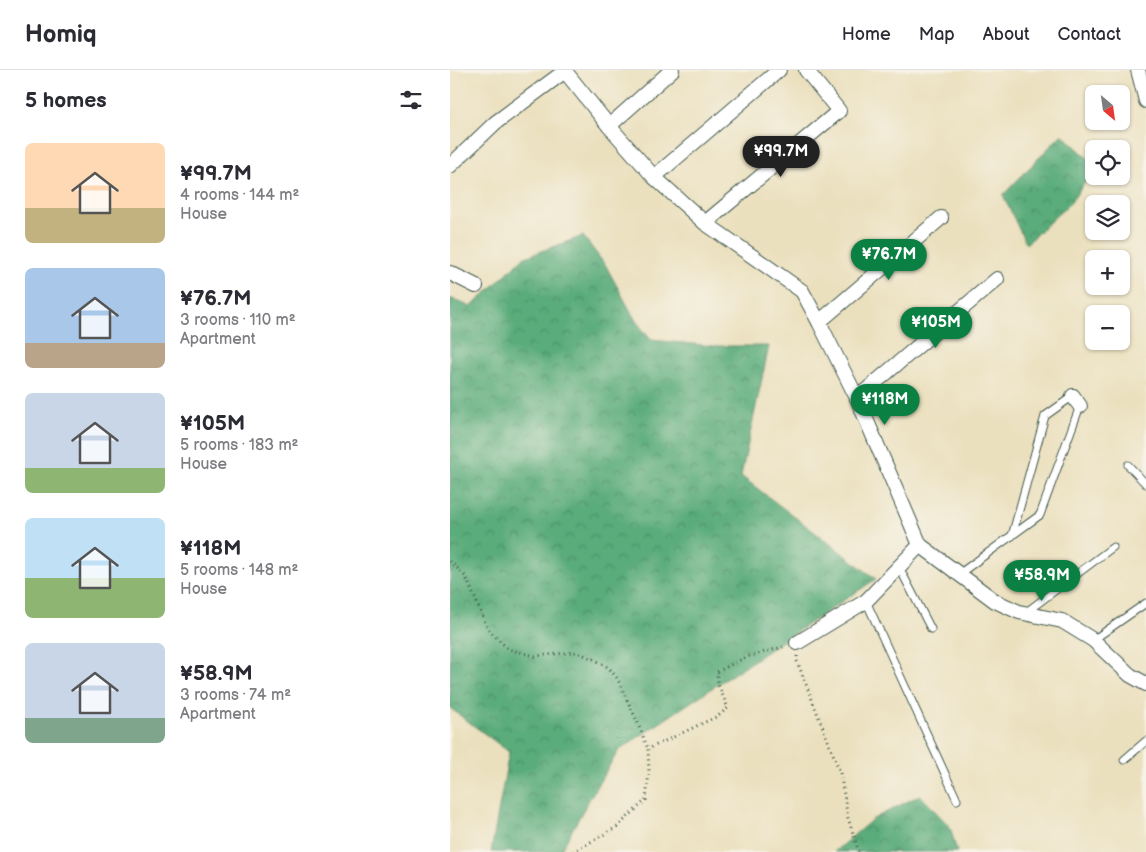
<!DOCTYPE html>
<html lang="en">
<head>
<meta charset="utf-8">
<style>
	:root { --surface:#fff; --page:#f7f7f7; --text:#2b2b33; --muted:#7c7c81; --line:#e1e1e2; --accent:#0b8043 }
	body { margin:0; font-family:"Balsamiq Sans",sans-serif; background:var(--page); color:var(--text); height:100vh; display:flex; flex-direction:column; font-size:19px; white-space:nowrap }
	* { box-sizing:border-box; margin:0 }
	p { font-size:16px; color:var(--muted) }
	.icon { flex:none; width:28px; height:28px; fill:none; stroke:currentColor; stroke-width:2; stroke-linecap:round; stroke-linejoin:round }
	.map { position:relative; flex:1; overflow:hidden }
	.sheet { display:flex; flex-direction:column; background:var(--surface); width:450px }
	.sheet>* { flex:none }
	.needle { width:32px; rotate:151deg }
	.buttons { position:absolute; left:635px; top:15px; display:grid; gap:10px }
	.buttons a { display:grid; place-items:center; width:45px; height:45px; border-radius:8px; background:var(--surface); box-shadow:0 1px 4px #0004; font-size:25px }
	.price { position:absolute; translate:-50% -42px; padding:0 11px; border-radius:18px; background:var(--accent); color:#fff; font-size:16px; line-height:32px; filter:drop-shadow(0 1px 2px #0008) }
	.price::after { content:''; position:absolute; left:50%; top:30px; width:15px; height:11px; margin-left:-8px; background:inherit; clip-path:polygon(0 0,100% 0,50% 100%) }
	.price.on { background:#222; color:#fff }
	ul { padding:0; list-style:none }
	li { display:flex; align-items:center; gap:15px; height:125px; padding:0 25px }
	li span { display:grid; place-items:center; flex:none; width:140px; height:100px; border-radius:8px; color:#555 }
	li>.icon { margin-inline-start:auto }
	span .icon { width:60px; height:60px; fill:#fffc; stroke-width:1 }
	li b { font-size:21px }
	h2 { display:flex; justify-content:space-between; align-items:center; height:60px; padding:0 25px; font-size:21px }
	header { display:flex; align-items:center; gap:30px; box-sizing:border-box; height:70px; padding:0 25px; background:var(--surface); border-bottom:1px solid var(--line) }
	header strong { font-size:24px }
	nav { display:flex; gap:28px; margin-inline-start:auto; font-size:18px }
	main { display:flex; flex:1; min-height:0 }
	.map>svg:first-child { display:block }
</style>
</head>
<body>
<header>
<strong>Homiq</strong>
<nav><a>Home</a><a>Map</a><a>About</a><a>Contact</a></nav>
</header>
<main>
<section class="sheet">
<h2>5 homes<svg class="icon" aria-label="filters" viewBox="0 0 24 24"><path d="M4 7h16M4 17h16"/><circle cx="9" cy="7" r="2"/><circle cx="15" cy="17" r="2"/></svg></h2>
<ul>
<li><span style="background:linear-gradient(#ffd9b3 65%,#c2b280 0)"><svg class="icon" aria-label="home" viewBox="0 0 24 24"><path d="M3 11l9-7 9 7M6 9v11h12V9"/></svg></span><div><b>¥99.7M</b><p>4 rooms · 144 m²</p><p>House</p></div></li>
<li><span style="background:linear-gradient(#a9c7e8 75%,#b9a48a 0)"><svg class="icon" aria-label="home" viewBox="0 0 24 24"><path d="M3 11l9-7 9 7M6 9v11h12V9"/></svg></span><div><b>¥76.7M</b><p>3 rooms · 110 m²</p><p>Apartment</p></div></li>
<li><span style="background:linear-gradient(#c9d6e8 75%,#8fb573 0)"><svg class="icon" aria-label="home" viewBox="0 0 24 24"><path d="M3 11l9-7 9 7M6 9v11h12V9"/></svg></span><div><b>¥105M</b><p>5 rooms · 183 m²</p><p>House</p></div></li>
<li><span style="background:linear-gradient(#bfe0f5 60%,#8fb573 0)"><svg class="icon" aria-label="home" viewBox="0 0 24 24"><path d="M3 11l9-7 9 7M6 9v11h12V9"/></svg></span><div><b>¥118M</b><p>5 rooms · 148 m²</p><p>House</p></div></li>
<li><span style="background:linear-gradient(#c9d6e8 75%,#7fa58c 0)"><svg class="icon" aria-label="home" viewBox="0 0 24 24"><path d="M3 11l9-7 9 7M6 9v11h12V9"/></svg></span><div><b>¥58.9M</b><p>3 rooms · 74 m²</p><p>Apartment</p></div></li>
</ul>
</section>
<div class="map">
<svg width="696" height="782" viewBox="0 0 696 782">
	<defs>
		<pattern id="forest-crowns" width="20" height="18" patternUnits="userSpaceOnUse" patternTransform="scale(1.25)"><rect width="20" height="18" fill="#5aac7a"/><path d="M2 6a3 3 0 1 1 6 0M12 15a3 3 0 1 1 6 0" fill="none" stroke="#4a8d65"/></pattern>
	</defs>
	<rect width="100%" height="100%" fill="#f7f3e8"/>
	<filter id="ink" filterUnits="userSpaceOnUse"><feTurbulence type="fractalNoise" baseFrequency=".02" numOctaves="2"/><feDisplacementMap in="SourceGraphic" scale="10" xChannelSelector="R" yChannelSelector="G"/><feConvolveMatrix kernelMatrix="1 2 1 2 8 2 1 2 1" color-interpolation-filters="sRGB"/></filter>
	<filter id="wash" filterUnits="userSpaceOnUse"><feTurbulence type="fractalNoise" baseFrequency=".0096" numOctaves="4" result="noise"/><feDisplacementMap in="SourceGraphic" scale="20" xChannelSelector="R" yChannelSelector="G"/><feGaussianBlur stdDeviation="1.12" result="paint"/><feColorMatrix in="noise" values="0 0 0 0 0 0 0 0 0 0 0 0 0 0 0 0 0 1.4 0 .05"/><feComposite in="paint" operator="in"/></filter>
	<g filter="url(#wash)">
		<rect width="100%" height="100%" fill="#ebe0be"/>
		<g fill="url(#forest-crowns)" stroke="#3c7457">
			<polygon points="612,64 644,94 644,100 621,132 576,174 553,125"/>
			<polygon points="133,166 156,196 186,251 201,270 264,276 319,276 291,406 426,509 169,680 141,726 110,782 41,782 59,682 0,638 0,228 21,237 73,188"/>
			<polygon points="470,725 500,757 507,782 384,782 423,749"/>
		</g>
	</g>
	<g filter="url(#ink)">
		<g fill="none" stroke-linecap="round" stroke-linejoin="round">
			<defs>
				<g id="lane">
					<polyline points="678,395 696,414"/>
					<polyline points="562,466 595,346 623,326"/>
					<polyline points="449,497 481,559"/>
					<polyline points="509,504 590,445 630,336"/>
					<polyline points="416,531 507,730"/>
					<polyline points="575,543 663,477"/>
					<polyline points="643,570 696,533"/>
					<polyline points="674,690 696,671"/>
				</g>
				<g id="street">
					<polyline points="114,0 159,56 204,107 255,153 352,221 369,252 407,328 470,475 545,531 569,542 612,551 643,570 680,605 696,614"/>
					<polyline points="688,0 696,31"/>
					<polyline points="159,56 222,0"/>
					<polyline points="0,96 45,53 115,1"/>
					<polyline points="204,107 329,0"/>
					<polyline points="255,153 389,41 356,0"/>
					<polyline points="0,203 26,216"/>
					<polyline points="369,252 491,148"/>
					<polyline points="623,326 630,336"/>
					<polyline points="407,328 547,209"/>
					<polyline points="347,573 416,531 470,475"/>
				</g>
			</defs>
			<use href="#lane" stroke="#3e5549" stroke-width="9"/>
			<use href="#street" stroke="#3e5549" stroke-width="16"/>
			<g stroke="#3e5549" stroke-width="3" stroke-dasharray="1 4" stroke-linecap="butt">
				<polyline points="0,491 16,507 38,559 58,579 85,586 127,582 146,590 159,598 167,608 187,651 198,679"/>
				<polyline points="347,586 347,591 390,702 398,748 409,782"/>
				<polyline points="123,782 167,757 196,730 199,702 198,679 268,646 278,638 268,614 267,602 296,587 333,577"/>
			</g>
			<use href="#lane" stroke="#fff" stroke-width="7"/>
			<use href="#street" stroke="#fff" stroke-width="14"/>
		</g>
	</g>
</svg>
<div class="buttons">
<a><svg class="needle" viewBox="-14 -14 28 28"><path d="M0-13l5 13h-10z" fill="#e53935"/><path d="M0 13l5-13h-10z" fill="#7c7c81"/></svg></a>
<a><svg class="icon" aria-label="locate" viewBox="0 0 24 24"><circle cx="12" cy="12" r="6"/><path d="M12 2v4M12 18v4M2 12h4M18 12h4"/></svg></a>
<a><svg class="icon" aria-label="layers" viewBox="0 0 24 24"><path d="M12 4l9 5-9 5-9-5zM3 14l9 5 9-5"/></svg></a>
<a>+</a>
<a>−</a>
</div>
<b class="price on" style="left:331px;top:108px">¥99.7M</b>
<b class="price" style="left:439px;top:211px">¥76.7M</b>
<b class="price" style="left:486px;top:279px">¥105M</b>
<b class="price" style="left:435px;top:356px">¥118M</b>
<b class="price" style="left:592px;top:532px">¥58.9M</b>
</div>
</main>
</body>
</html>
